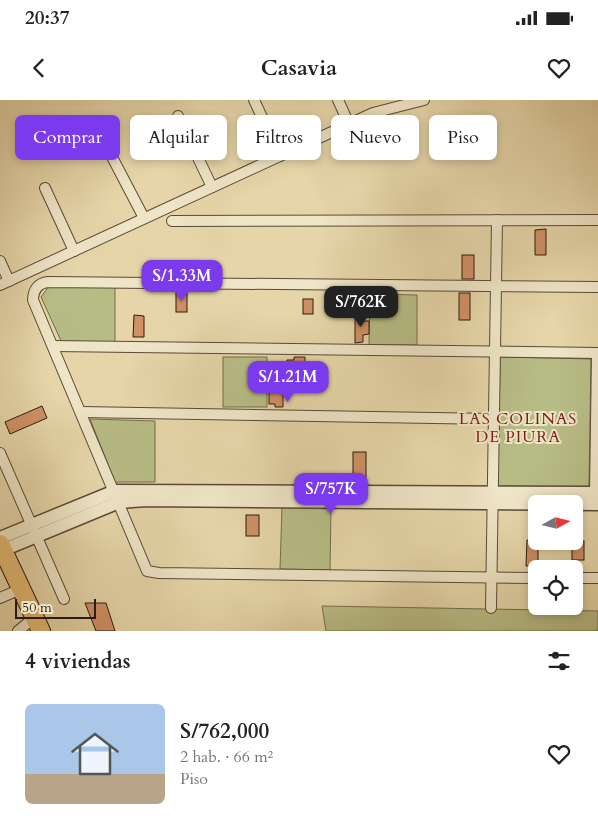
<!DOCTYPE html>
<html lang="es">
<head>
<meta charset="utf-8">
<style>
	:root { --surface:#fff; --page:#f6f6f6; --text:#222; --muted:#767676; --accent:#7c3aed }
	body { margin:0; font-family:Cardo,serif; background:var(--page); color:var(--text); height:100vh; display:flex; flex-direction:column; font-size:19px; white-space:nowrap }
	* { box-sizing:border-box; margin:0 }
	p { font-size:16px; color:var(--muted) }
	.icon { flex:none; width:28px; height:28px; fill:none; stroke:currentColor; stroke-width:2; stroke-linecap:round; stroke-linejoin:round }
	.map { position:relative; height:531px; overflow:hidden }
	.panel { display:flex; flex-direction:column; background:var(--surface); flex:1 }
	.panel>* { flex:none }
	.guide { position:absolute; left:15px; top:15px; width:569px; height:45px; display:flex; gap:10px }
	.needle { width:32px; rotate:82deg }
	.tools { position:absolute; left:528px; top:395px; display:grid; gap:10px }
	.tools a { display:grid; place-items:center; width:55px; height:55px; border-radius:8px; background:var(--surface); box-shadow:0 2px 8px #0003; font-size:25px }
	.scale { position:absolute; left:15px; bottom:12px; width:81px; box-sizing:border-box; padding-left:5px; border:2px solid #2c1c11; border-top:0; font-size:14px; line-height:18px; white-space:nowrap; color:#2c1c11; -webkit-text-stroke:4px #eee4c6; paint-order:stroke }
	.price { position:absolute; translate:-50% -42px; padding:0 11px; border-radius:10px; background:var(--accent); color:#fff; font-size:16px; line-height:32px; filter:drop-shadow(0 1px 2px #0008) }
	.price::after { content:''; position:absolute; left:50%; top:30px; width:15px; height:11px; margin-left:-8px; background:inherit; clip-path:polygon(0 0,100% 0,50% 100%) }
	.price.selected { background:#222; color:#fff }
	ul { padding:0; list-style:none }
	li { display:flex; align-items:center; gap:15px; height:125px; padding:0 25px }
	li span { display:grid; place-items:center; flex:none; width:140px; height:100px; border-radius:8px; color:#555 }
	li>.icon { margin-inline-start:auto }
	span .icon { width:60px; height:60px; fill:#fffc; stroke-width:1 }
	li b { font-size:21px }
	h2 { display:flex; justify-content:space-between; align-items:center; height:60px; padding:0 25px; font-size:21px }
	.chip { padding:0 18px; border-radius:8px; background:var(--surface); box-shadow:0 2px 8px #0003; font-size:18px; line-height:45px }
	.chip.selected { background:var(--accent); color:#fff }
	.status { display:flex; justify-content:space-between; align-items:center; height:35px; padding:0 25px; background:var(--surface); direction:ltr }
	.status svg { height:14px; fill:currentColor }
	header { display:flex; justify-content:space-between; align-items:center; height:65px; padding:0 25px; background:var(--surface); font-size:22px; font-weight:600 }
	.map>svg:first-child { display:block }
</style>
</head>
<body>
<div class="status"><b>20:37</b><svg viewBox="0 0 49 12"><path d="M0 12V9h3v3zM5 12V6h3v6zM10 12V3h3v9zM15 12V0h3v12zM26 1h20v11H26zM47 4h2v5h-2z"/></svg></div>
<header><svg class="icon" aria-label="back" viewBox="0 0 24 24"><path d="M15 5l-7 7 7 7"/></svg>Casavia<svg class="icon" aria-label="heart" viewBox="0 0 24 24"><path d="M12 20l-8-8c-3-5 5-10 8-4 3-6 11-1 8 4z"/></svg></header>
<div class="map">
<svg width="598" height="531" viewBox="0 0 598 531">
	<rect width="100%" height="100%" fill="#e5d5a8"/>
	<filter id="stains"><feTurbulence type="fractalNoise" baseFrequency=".004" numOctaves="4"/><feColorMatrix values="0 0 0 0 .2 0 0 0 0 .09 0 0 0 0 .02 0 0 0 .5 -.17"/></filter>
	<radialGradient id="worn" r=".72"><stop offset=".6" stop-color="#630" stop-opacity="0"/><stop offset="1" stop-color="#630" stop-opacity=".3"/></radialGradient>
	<g fill="#b7bc85" stroke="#726c4b">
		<polygon points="49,186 115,187 115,243 62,243 41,197"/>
		<polygon points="370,194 417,195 417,245 369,245"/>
		<rect x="223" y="257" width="44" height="50"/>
		<polygon points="500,257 591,259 589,387 498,386"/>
		<polygon points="90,319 155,321 155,382 115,382"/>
		<polygon points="282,407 331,408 330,470 280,469"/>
		<polygon points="322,506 598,511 598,531 326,531"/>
	</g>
	<g fill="#cf9065" stroke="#2c1c11">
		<polygon points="546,129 546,155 535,155 535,130"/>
		<rect x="462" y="155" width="12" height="24"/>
		<rect x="176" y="193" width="11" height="19"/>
		<rect x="459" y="193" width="11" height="27"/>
		<rect x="303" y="199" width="10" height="15"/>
		<polygon points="355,212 362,212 363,221 369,221 369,234 363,235 363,242 355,243"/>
		<polygon points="134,215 144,216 144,237 133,237"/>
		<polygon points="294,257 305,257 305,283 283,283 283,307 275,307 275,304 269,304 269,283 283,283 283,264 287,264 287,260 294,260"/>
		<polygon points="42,306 47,318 10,334 5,322"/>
		<rect x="353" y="352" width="13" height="29"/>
		<rect x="246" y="415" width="13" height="21"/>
		<polygon points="527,440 538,441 538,466 526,466"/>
		<rect x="572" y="441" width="12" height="19"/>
		<polygon points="85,503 106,503 115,531 96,531"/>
	</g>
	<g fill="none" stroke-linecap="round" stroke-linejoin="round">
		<defs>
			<g id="minor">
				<polyline points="254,0 280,56"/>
				<polyline points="338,0 349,24"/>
				<polyline points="178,16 212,87"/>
				<polyline points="111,55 144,118"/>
				<polyline points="45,88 74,151"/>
				<polyline points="172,121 598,120"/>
				<polyline points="0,161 9,181"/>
				<polyline points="0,185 373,13 424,0"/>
				<polyline points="53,246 598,253"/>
				<polyline points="81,312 494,319"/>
				<polyline points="0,353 64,499"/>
				<polyline points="595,393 597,253"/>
				<path d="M536,478L159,473L147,471L33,200C33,190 38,183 48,182L598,187"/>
				<polyline points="574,478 598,478"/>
				<polyline points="0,498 21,489"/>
				<polyline points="491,508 497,120"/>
				<polyline points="18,531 35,517"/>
			</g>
			<g id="tertiary">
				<polyline points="0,438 115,391 598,393"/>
				<polyline points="3,450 119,402 146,400 598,404"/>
			</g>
			<polyline id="trunk" points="0,444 41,531"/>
		</defs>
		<use href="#minor" stroke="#5a4a37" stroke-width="12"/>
		<use href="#tertiary" stroke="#5a4a37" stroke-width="15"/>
		<use href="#trunk" stroke="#2c1c11" stroke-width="20"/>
		<use href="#minor" stroke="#eee4c6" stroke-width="10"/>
		<use href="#tertiary" stroke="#eee4c6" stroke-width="12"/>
		<use href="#trunk" stroke="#e2ba74" stroke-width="18"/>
	</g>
	<g text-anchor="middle" stroke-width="4" stroke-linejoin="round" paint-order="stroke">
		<g font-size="16" letter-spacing="1" fill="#7a1f14" stroke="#eee4c6">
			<text x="518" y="324">LAS COLINAS<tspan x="518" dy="18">DE PIURA</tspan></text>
		</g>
	</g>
	<rect width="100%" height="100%" filter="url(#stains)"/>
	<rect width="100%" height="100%" fill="url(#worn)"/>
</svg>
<div class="tools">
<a><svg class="needle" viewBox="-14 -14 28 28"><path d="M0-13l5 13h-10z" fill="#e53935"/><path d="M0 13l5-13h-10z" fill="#767676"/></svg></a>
<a><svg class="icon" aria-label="locate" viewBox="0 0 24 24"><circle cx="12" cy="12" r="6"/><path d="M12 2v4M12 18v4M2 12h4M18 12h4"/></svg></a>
</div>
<div class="scale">50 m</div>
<b class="price" style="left:182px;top:202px">S/1.33M</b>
<b class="price selected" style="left:361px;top:228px">S/762K</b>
<b class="price" style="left:288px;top:303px">S/1.21M</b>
<b class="price" style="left:331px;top:415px">S/757K</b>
<div class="guide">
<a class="chip selected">Comprar</a>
<a class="chip">Alquilar</a>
<a class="chip">Filtros</a>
<a class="chip">Nuevo</a>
<a class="chip">Piso</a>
</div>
</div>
<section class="panel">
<h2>4 viviendas<svg class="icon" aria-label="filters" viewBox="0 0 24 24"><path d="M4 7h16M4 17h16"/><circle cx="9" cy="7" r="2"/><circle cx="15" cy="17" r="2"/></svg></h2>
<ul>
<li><span style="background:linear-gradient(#a9c7e8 70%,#b9a48a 0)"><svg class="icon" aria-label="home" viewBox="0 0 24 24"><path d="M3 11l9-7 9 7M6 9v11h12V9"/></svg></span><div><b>S/762,000</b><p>2 hab. · 66 m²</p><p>Piso</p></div><svg class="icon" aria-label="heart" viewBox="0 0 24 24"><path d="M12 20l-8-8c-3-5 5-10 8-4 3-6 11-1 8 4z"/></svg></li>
</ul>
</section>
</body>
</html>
